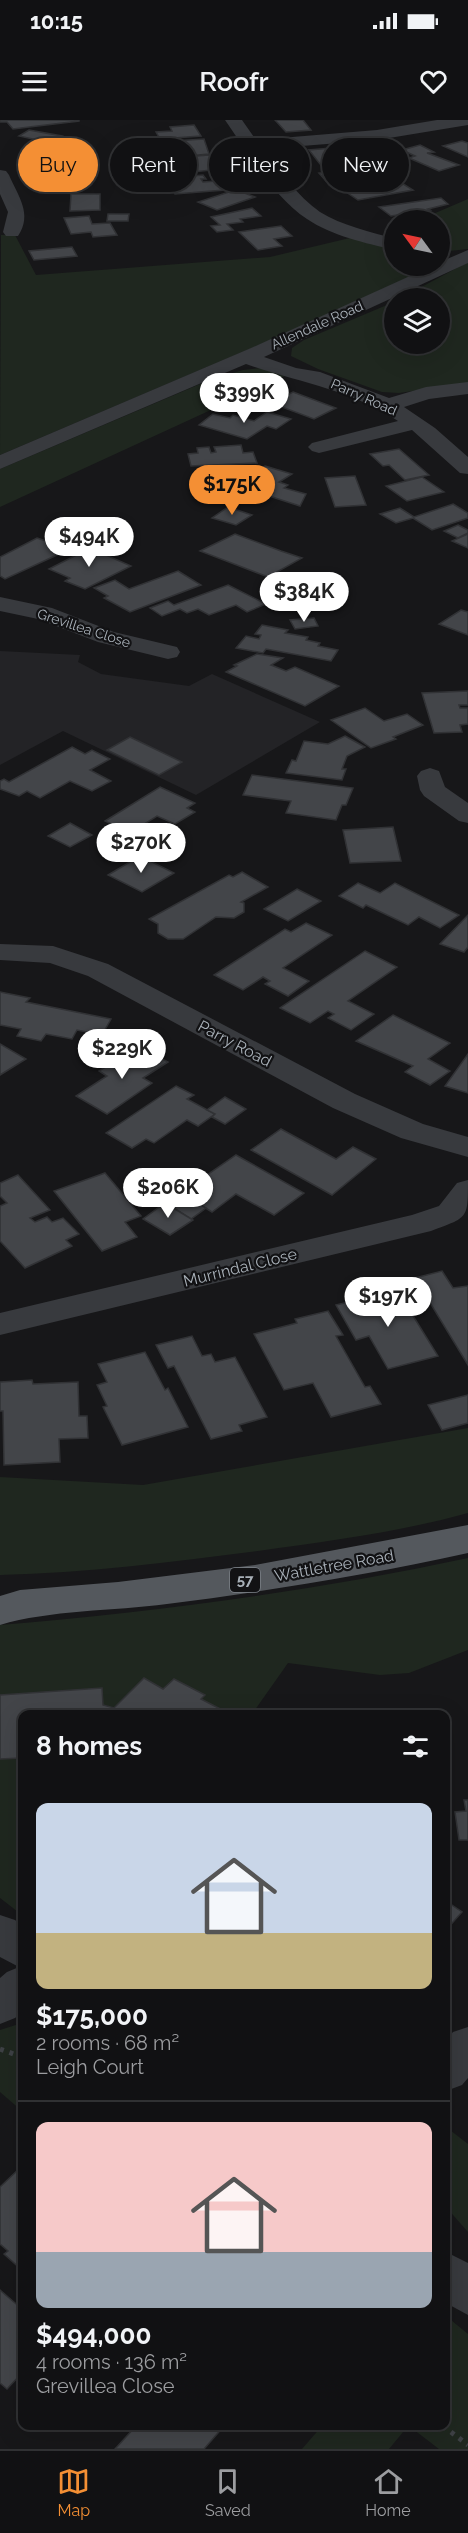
<!DOCTYPE html>
<html lang="en">
<head>
<meta charset="utf-8">
<style>
	:root { --surface:#111113; --page:#1a1a1c; --text:#f1f3f6; --muted:#9c9da0; --line:#303133; --accent:#f48f34 }
	body { margin:0; font-family:Raleway,sans-serif; background:var(--page); color:var(--text); height:100vh; display:flex; flex-direction:column; font-size:22px; white-space:nowrap }
	* { box-sizing:border-box; margin:0 }
	p { font-size:20px; color:var(--muted) }
	.icon { flex:none; width:33px; height:33px; fill:none; stroke:currentColor; stroke-width:2; stroke-linecap:round; stroke-linejoin:round }
	.map { position:relative; flex:1; overflow:hidden }
	.details { position:absolute; left:18px; top:1590px; width:432px; height:720px; display:flex; flex-direction:column; background:var(--surface); border-radius:12px; box-shadow:0 6px 24px #0002,0 0 0 2px var(--line) }
	.details>* { flex:none }
	.guide { position:absolute; left:18px; top:18px; width:432px; height:54px; display:flex; gap:12px }
	.needle { width:39px; rotate:303deg }
	.controls { position:absolute; left:384px; top:90px; display:grid; gap:12px }
	.controls a { display:grid; place-items:center; width:66px; height:66px; border-radius:50%; background:var(--surface); box-shadow:0 6px 24px #0002,0 0 0 2px var(--line); font-size:30px }
	.price { position:absolute; translate:-50% -51px; padding:0 14px; border-radius:21px; background:#fff; color:#222; font-size:20px; line-height:39px; filter:drop-shadow(0 2px 3px #0008) }
	.price::after { content:''; position:absolute; left:50%; top:36px; width:18px; height:14px; margin-left:-9px; background:inherit; clip-path:polygon(0 0,100% 0,50% 100%) }
	.price.active { background:var(--accent); color:#111 }
	ul { padding:0; list-style:none }
	li { display:grid; align-content:center; gap:12px; height:318px; padding:0 18px }
	li+li { border-top:2px solid var(--line) }
	li span { display:grid; place-items:center; height:186px; border-radius:12px; color:#555 }
	li>.icon { margin-inline-start:auto }
	span .icon { width:108px; height:108px; fill:#fffc; stroke-width:1 }
	li b { font-size:26px }
	h2 { display:flex; justify-content:space-between; align-items:center; height:72px; padding:0 18px; font-size:26px }
	.chip { padding:0 21px; border-radius:27px; background:var(--surface); box-shadow:0 6px 24px #0002,0 0 0 2px var(--line); font-size:21px; line-height:54px }
	.chip.active { background:var(--accent); color:#111 }
	.status { display:flex; justify-content:space-between; align-items:center; height:42px; padding:0 30px; background:var(--surface); direction:ltr }
	.status svg { height:16px; fill:currentColor }
	header { display:flex; justify-content:space-between; align-items:center; height:78px; padding:0 18px; background:var(--surface); font-size:27px; font-weight:600 }
	.dock { display:flex; justify-content:space-around; align-items:center; height:84px; border-top:2px solid var(--line); background:var(--surface); font-size:16px; color:var(--muted) }
	.dock a { display:grid; justify-items:center; gap:3px }
	.dock .active { color:var(--accent) }
	.map>svg:first-child { display:block }
</style>
</head>
<body>
<div class="status"><b>10:15</b><svg viewBox="0 0 49 12"><path d="M0 12V9h3v3zM5 12V6h3v6zM10 12V3h3v9zM15 12V0h3v12zM26 1h20v11H26zM47 4h2v5h-2z"/></svg></div>
<header><svg class="icon" aria-label="menu" viewBox="0 0 24 24"><path d="M4 6h16M4 12h16M4 18h16"/></svg>Roofr<svg class="icon" aria-label="heart" viewBox="0 0 24 24"><path d="M12 20l-8-8c-3-5 5-10 8-4 3-6 11-1 8 4z"/></svg></header>
<div class="map">
<svg width="468" height="2329" viewBox="0 0 468 2329">
	<rect width="100%" height="100%" fill="#171719"/>
	<polygon fill="#232326" points="0,531 80,535 78,542 101,554 189,566 212,554 320,602 196,675 63,611 0,645"/>
	<g fill="#1f271f">
		<polygon points="468,79 468,129 440,132 440,100 419,100"/>
		<polygon points="1,115 15,115 36,155 270,137 354,117 394,130 394,146 424,146 419,152 407,158 273,219 0,335"/>
		<polygon points="468,142 468,263 399,273 382,272 318,249 291,236 292,228 304,220 394,182 394,224 440,224 440,178 401,178"/>
		<polygon points="260,248 287,255 0,387 0,349 212,259 243,250"/>
		<path d="M468,1308V1393C400,1412 328,1421 258,1431C172,1442 87,1453 0,1455V1357L143,1365Z"/>
		<path d="M468,1438V1530L409,1553L380,1555L288,1543L252,1594H22V1795L0,1778V1505C158,1492 313,1471 468,1438Z"/>
		<polygon points="22,1903 22,1991 0,1972 0,1910"/>
		<polygon points="446,2007 468,2024 468,2112 446,2087"/>
		<polygon points="446,2196 468,2214 468,2329 439,2329 409,2306 446,2306"/>
		<polygon points="322,2306 408,2306 389,2329 302,2329"/>
	</g>
	<g fill="#434549" stroke="#313235" stroke-width="1.5">
		<polygon points="0,0 79,0 79,1 13,9 7,2 0,2"/>
		<polygon points="275,0 303,0 311,10 286,12"/>
		<polygon points="194,5 201,16 160,19 156,12 172,11 170,7"/>
		<polygon points="29,10 62,16 51,23 19,16"/>
		<polygon points="204,19 209,34 188,36 185,31 191,31 190,28 164,30 159,22"/>
		<polygon points="462,21 468,23 468,37 443,26"/>
		<polygon points="65,25 73,40 50,42 41,27"/>
		<polygon points="420,25 434,32 427,33 459,45 439,51 409,38 415,36 402,30"/>
		<polygon points="332,28 344,42 320,44 309,30"/>
		<polygon points="209,35 220,49 194,52 184,37"/>
		<polygon points="385,47 392,55 359,58 364,64 347,65 343,60 326,61 319,53"/>
		<polygon points="81,49 92,55 81,57 91,64 71,68 50,55"/>
		<polygon points="203,55 206,59 201,59 203,62 231,60 237,69 175,74 169,65 182,63 163,65 159,59"/>
		<polygon points="400,62 413,70 358,80 346,72"/>
		<polygon points="229,72 242,72 255,77 217,90 198,82"/>
		<polygon points="71,74 100,74 100,90 70,91"/>
		<polygon points="441,78 448,84 428,89 430,90 391,96 379,87"/>
		<polygon points="252,88 261,96 240,99 243,102 227,104 233,110 217,112 211,106 220,105 211,97"/>
		<polygon points="108,94 129,94 128,101 107,101"/>
		<polygon points="89,96 92,104 110,103 117,115 93,117 91,112 71,114 64,98"/>
		<polygon points="281,106 292,116 274,119 282,126 258,130 239,112"/>
		<polygon points="72,127 77,136 34,140 29,131"/>
		<polygon points="274,271 282,273 269,280 261,277"/>
		<polygon points="293,272 336,288 314,299 271,283"/>
		<polygon points="267,292 291,299 276,309 267,306 247,319 199,305 213,294 230,298 233,295 254,301"/>
		<polygon points="241,325 243,333 253,332 257,343 191,346 188,334 198,333 197,328 209,327 211,333 216,332 214,327"/>
		<polygon points="399,329 429,355 405,360 389,345 383,346 370,334"/>
		<polygon points="265,346 292,354 279,362 288,365 284,368 306,374 300,386 269,376 273,373 239,363"/>
		<polygon points="355,356 366,385 335,387 325,358"/>
		<polygon points="422,357 444,372 407,381 386,366"/>
		<polygon points="453,384 468,393 468,398 432,410 413,398 396,403 380,394 400,388 414,397"/>
		<polygon points="228,387 252,395 236,405 212,398"/>
		<polygon points="458,405 468,410 468,413 458,418 444,411"/>
		<polygon points="235,414 281,431 302,438 268,457 200,431"/>
		<polygon points="468,414 468,428 452,421"/>
		<polygon points="37,418 70,429 5,459 0,456 0,437"/>
		<polygon points="90,428 131,446 85,469 65,461 70,458 49,449"/>
		<polygon points="178,451 201,465 130,492 104,478 108,476 94,468 115,460 129,469"/>
		<polygon points="228,465 266,484 247,492 236,485 209,495 198,489 187,493 180,489 162,496 150,488 168,481 174,485"/>
		<polygon points="461,490 468,492 468,515 439,504"/>
		<polygon points="314,498 318,506 295,509 290,500"/>
		<polygon points="262,505 288,510 285,513 308,517 306,520 320,523 318,526 338,530 331,541 266,529 263,533 236,528 246,516 259,519 261,515 255,514"/>
		<polygon points="257,534 283,538 271,545 286,551 295,547 339,566 305,586 226,552 237,546 234,545"/>
		<polygon points="468,571 468,585 459,585 460,588 468,588 468,604 460,605 462,612 434,613 422,573"/>
		<polygon points="365,588 384,601 407,594 423,605 393,617 396,619 371,628 331,600"/>
		<polygon points="345,616 365,627 347,636 342,649 346,649 342,660 286,653 292,640 296,641 304,621 328,624"/>
		<polygon points="130,617 182,642 159,655 107,630"/>
		<polygon points="72,627 85,634 92,630 110,639 90,650 111,661 92,671 70,661 40,678 27,671 19,676 0,669 0,661 4,659 9,662"/>
		<polygon points="252,655 353,668 346,685 342,685 336,700 286,693 291,681 243,675"/>
		<polygon points="160,667 195,683 187,688 195,692 175,704 157,696 130,713 105,701"/>
		<polygon points="70,703 92,715 70,727 48,716"/>
		<polygon points="393,707 401,741 350,743 343,710"/>
		<polygon points="140,736 174,753 142,772 108,755"/>
		<polygon points="242,752 268,767 241,782 244,783 244,792 234,798 216,797 183,819 168,819 158,813 158,804 149,799 229,755 233,757"/>
		<polygon points="358,763 380,773 395,763 459,795 440,808 419,797 408,805 366,785 363,788 339,776"/>
		<polygon points="297,769 321,781 288,801 264,789"/>
		<polygon points="468,795 468,827 464,832 440,824"/>
		<polygon points="306,803 332,815 283,848 309,861 288,876 265,864 270,861 263,857 243,870 214,855 285,809 291,812"/>
		<polygon points="365,831 397,847 348,881 374,894 351,910 328,898 334,894 328,891 310,903 280,888"/>
		<polygon points="0,872 30,878 26,882 111,899 102,915 77,910 72,919 46,914 41,921 17,916 21,909 0,905"/>
		<polygon points="393,895 450,923 428,939 450,951 430,965 405,952 413,946 356,921"/>
		<polygon points="0,924 26,939 0,955"/>
		<polygon points="138,926 168,942 143,958 152,963 107,994 76,976 107,956 99,951"/>
		<polygon points="468,934 468,973 445,966"/>
		<polygon points="176,966 194,975 187,979 215,994 198,1006 187,1000 154,1023 146,1019 132,1028 106,1013"/>
		<polygon points="225,977 246,989 225,1004 212,997 215,994 207,990"/>
		<polygon points="281,1009 336,1039 353,1027 376,1039 332,1075 251,1030"/>
		<polygon points="236,1035 304,1073 274,1095 236,1074 212,1092 181,1073"/>
		<polygon points="105,1053 141,1096 125,1102 137,1117 102,1131 54,1071"/>
		<polygon points="18,1055 50,1090 30,1098 35,1102 47,1097 52,1102 63,1098 79,1114 66,1120 72,1126 25,1148 0,1121 0,1086 7,1083 0,1076 0,1063"/>
		<polygon points="183,1075 206,1088 191,1099 169,1085"/>
		<polygon points="165,1083 193,1100 170,1115 143,1099"/>
		<polygon points="442,1151 453,1168 468,1166 468,1245 426,1176 418,1178 407,1160"/>
		<polygon points="397,1170 438,1236 388,1249 369,1216 356,1220 336,1185"/>
		<polygon points="328,1191 343,1215 336,1216 365,1267 370,1266 381,1284 331,1297 313,1263 284,1270 254,1214 297,1203 295,1199"/>
		<polygon points="192,1216 202,1236 211,1234 215,1242 235,1237 267,1297 239,1305 242,1311 211,1319 174,1246 168,1248 156,1225"/>
		<polygon points="145,1232 165,1270 168,1268 188,1307 122,1325 103,1287 107,1286 97,1265 107,1262 98,1244"/>
		<polygon points="32,1260 33,1264 78,1262 79,1296 87,1296 88,1318 59,1319 60,1342 4,1345 3,1291 0,1291 0,1262"/>
		<polygon points="468,1275 468,1303 442,1310 428,1285"/>
		<polygon points="144,1558 163,1569 174,1559 205,1575 201,1579 230,1594 22,1594 22,1638 0,1639 0,1575 102,1568 103,1585 114,1588"/>
		<polygon points="464,1680 468,1680 468,1720 459,1720 455,1692 466,1691"/>
		<polygon points="446,1781 462,1792 446,1810"/>
		<polygon points="22,2046 22,2150 4,2134 8,2131 0,2124 0,2067"/>
		<polygon points="0,2170 22,2189 22,2253 7,2269 0,2263"/>
		<polygon points="136,2306 224,2306 204,2329 115,2329"/>
	</g>
	<g fill="none" stroke-linecap="round" stroke-linejoin="round">
		<g stroke="#3e4145" stroke-width="5" stroke-dasharray="4 6" stroke-linecap="butt">
			<polyline points="0,1929 22,1937"/>
			<polyline points="443,2306 468,2325"/>
		</g>
		<g fill="#383a3e" fill-rule="evenodd">
			<path d="M225,0H242L256,20L377,10L437,0H468V5L377,20L264,29C280,51 297,76 320,92C342,106 370,111 394,119V130C366,123 332,116 307,99C275,78 247,32 225,0Z"/>
			<path d="M0,50L6,51L9,55C18,76 33,94 18,116H6L3,112L8,92L0,74Z"/>
			<path d="M468,130V143L264,237L296,248L320,252L389,278L426,267L468,262V274L429,279L404,287L435,308L468,337V354L460,353L412,310L319,333L312,331L308,327L312,323L398,301C353,270 297,262 246,244L0,349V335L251,228L432,146H440V142Z"/>
			<polygon points="0,477 52,488 114,512 177,527 180,532 177,537 168,539 98,522 38,499 0,491"/>
			<polygon points="430,648 439,651 445,667 468,683 468,703 459,701 424,676 420,670 417,656 421,651"/>
			<polygon points="0,824 53,826 108,844 355,974 423,1004 468,1017 468,1037 401,1018 333,988 88,856 50,843 0,840"/>
			<path d="M468,1060C468,1100 468,1097 431,1111L0,1215V1193L412,1095L439,1086L457,1063Z"/>
			<polygon points="0,1795 15,1800 22,1806 22,1892 15,1898 0,1904 0,1858 7,1852 19,1847 0,1837"/>
			<polygon points="468,1907 468,1958 462,1965 446,1971 446,1920 453,1912"/>
			<polygon points="446,2132 468,2143 468,2195 446,2183"/>
		</g>
		<path fill="#54585d" fill-rule="evenodd" d="M468,1405V1433C368,1455 268,1471 167,1484C114,1491 49,1490 0,1505V1476L20,1470L118,1462L255,1445Z"/>
	</g>
	<g text-anchor="middle" stroke-width="4.5" stroke-linejoin="round" paint-order="stroke">
		<g font-size="14" fill="#a9b1b9" stroke="#121214">
			<text transform="translate(317 205) rotate(-24)" y="5">Allendale Road</text>
			<text transform="translate(364 277) rotate(24)" y="5">Parry Road</text>
			<text transform="translate(84 508) rotate(18)" y="5">Grevillea Close</text>
		</g>
		<rect fill="#121214" stroke="#7c8188" stroke-width="1.5" x="230" y="1448" width="30" height="24" rx="4.5"/>
		<g font-size="15" font-weight="bold" fill="#a9b1b9">
			<text x="245" y="1465">57</text>
		</g>
		<g font-size="16" fill="#a9b1b9" stroke="#121214">
			<text transform="translate(235 923) rotate(28)" y="6">Parry Road</text>
			<text transform="translate(240 1147) rotate(-14)" y="6">Murrindal Close</text>
			<text transform="translate(334 1445) rotate(-10)" y="6">Wattletree Road</text>
		</g>
	</g>
</svg>
<div class="controls">
<a><svg class="needle" viewBox="-14 -14 28 28"><path d="M0-13l5 13h-10z" fill="#e53935"/><path d="M0 13l5-13h-10z" fill="#9c9da0"/></svg></a>
<a><svg class="icon" aria-label="layers" viewBox="0 0 24 24"><path d="M12 4l9 5-9 5-9-5zM3 14l9 5 9-5"/></svg></a>
</div>
<b class="price" style="left:244px;top:304px">$399K</b>
<b class="price active" style="left:232px;top:396px">$175K</b>
<b class="price" style="left:89px;top:448px">$494K</b>
<b class="price" style="left:304px;top:503px">$384K</b>
<b class="price" style="left:141px;top:754px">$270K</b>
<b class="price" style="left:122px;top:960px">$229K</b>
<b class="price" style="left:168px;top:1099px">$206K</b>
<b class="price" style="left:388px;top:1208px">$197K</b>
<div class="guide">
<a class="chip active">Buy</a>
<a class="chip">Rent</a>
<a class="chip">Filters</a>
<a class="chip">New</a>
</div>
<section class="details">
<h2>8 homes<svg class="icon" aria-label="filters" viewBox="0 0 24 24"><path d="M4 7h16M4 17h16"/><circle cx="9" cy="7" r="2"/><circle cx="15" cy="17" r="2"/></svg></h2>
<ul>
<li><span style="background:linear-gradient(#c9d6e8 70%,#c2b280 0)"><svg class="icon" aria-label="home" viewBox="0 0 24 24"><path d="M3 11l9-7 9 7M6 9v11h12V9"/></svg></span><div><b>$175,000</b><p>2 rooms · 68 m²</p><p>Leigh Court</p></div></li>
<li><span style="background:linear-gradient(#f6c9c9 70%,#9aa5b1 0)"><svg class="icon" aria-label="home" viewBox="0 0 24 24"><path d="M3 11l9-7 9 7M6 9v11h12V9"/></svg></span><div><b>$494,000</b><p>4 rooms · 136 m²</p><p>Grevillea Close</p></div></li>
</ul>
</section>
</div>
<nav class="dock">
<a class="active"><svg class="icon" aria-label="map" viewBox="0 0 24 24"><path d="M3 6l6-2 6 2 6-2v14l-6 2-6-2-6 2zM9 4v14M15 6v14"/></svg>Map</a>
<a><svg class="icon" aria-label="saved" viewBox="0 0 24 24"><path d="M7 4h10v16l-5-4-5 4z"/></svg>Saved</a>
<a><svg class="icon" aria-label="home" viewBox="0 0 24 24"><path d="M3 11l9-7 9 7M6 9v11h12V9"/></svg>Home</a>
</nav>
</body>
</html>
